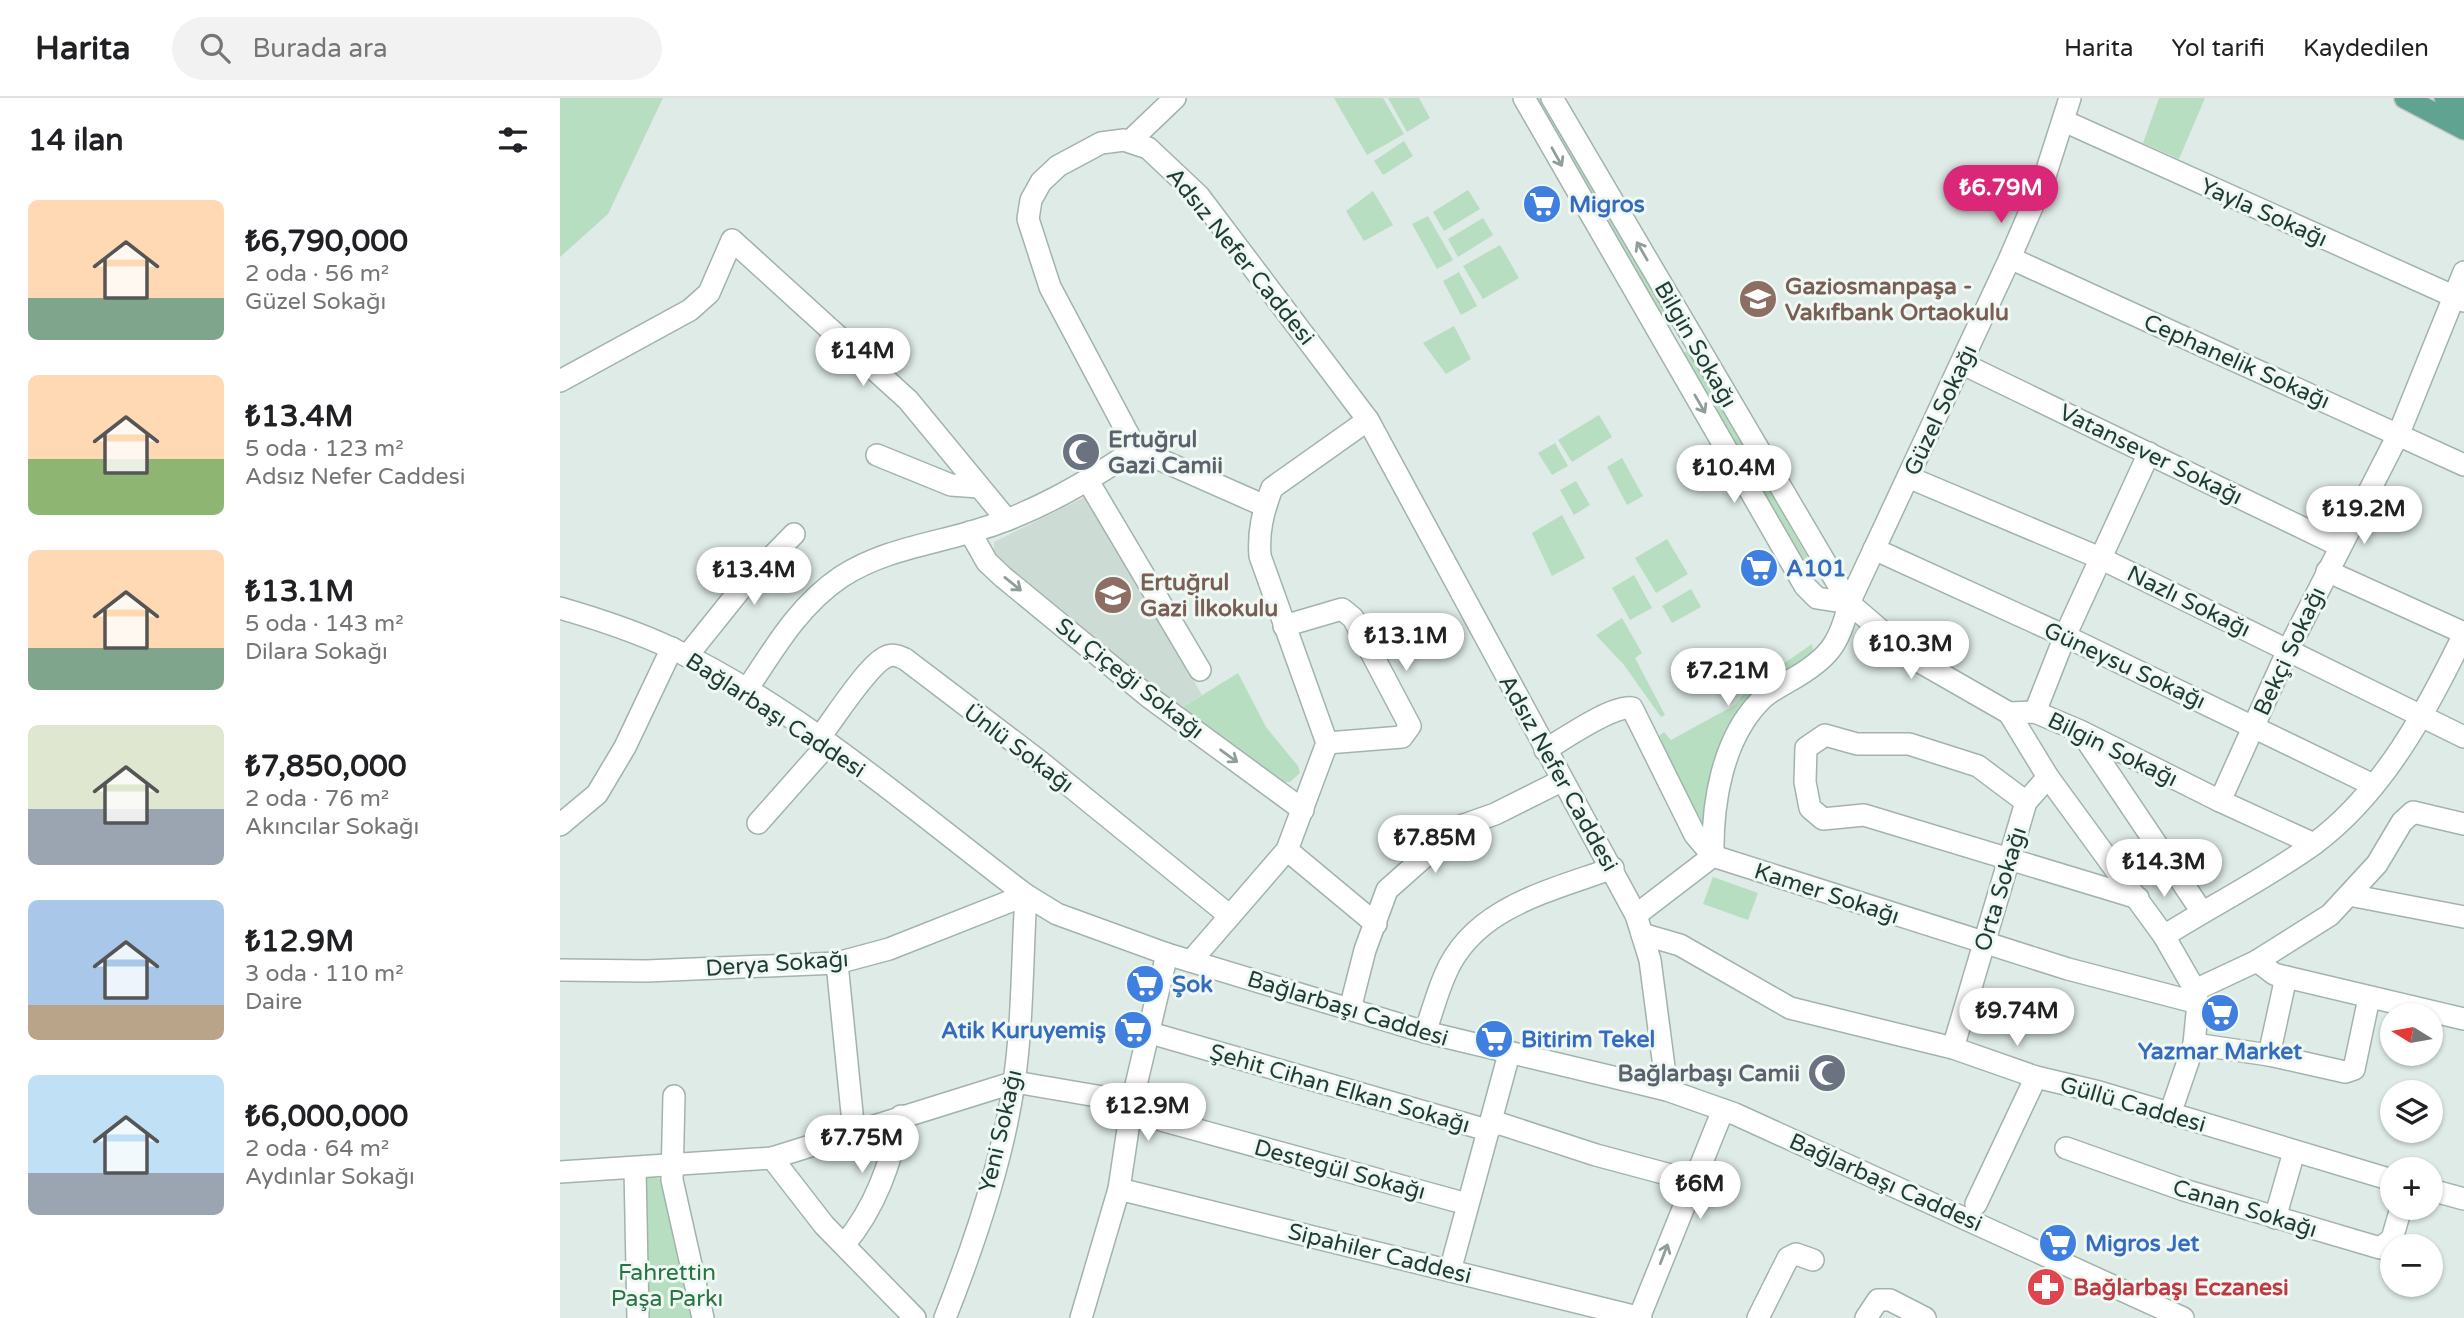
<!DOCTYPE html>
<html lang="tr">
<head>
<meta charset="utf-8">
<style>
	:root { --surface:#fff; --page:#f2f2f2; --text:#202124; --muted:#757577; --line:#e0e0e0; --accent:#db2777 }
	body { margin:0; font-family:"Varela Round",sans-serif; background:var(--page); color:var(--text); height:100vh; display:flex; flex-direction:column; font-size:26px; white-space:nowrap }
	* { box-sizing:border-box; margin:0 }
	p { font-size:23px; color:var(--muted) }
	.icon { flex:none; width:38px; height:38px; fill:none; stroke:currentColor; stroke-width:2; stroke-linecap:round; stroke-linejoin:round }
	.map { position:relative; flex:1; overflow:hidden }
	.drawer { display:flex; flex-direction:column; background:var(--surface); width:560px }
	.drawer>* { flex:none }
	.needle { width:46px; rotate:281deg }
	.fabs { position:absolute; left:1820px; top:905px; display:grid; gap:14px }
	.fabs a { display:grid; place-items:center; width:63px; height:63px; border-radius:50%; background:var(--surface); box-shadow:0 2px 5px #0004; font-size:35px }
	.price { position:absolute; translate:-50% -60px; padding:0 16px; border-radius:24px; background:#fff; color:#222; font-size:23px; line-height:46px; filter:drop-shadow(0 2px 4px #0008) }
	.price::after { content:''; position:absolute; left:50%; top:42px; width:21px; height:16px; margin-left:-10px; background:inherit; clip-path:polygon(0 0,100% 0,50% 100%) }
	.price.selected { background:var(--accent); color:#fff }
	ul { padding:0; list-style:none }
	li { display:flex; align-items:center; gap:21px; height:175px; padding:0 28px }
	li span { display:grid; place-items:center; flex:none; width:196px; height:140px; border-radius:10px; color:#555 }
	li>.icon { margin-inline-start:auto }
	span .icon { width:84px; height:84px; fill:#fffc; stroke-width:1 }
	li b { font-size:30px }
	h2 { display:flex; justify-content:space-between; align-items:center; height:84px; padding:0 28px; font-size:30px }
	header { display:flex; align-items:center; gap:42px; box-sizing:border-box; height:98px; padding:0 35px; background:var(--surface); border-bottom:2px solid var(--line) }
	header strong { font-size:33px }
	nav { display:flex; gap:38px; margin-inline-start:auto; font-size:24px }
	.search { width:490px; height:63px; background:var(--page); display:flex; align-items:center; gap:18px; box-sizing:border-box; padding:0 24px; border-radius:38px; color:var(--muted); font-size:26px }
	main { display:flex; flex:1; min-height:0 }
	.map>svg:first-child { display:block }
</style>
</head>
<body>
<header>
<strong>Harita</strong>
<div class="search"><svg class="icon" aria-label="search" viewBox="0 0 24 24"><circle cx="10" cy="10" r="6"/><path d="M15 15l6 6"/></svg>Burada ara</div>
<nav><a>Harita</a><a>Yol tarifi</a><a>Kaydedilen</a></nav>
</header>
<main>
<section class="drawer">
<h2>14 ilan<svg class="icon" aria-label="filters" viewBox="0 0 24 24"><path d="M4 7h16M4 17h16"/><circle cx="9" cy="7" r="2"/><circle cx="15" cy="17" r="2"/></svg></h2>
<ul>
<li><span style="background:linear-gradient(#ffd9b3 70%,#7fa58c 0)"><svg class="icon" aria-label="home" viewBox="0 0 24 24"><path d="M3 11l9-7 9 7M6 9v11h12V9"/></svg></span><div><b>₺6,790,000</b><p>2 oda · 56 m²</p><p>Güzel Sokağı</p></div></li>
<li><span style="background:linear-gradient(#ffd9b3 60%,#8fb573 0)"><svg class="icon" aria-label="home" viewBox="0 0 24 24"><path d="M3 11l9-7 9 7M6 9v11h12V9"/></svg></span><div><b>₺13.4M</b><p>5 oda · 123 m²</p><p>Adsız Nefer Caddesi</p></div></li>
<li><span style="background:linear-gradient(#ffd9b3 70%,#7fa58c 0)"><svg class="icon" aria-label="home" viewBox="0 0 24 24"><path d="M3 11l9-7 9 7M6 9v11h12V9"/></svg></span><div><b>₺13.1M</b><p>5 oda · 143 m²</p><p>Dilara Sokağı</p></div></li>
<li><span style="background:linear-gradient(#dfe7d0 60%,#9aa5b1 0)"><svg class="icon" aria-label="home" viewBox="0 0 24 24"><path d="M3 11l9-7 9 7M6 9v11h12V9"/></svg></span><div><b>₺7,850,000</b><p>2 oda · 76 m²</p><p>Akıncılar Sokağı</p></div></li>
<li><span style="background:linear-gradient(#a9c7e8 75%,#b9a48a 0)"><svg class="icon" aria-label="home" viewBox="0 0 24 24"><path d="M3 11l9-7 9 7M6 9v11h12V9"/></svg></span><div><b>₺12.9M</b><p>3 oda · 110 m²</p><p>Daire</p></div></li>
<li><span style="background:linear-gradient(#bfe0f5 70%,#9aa5b1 0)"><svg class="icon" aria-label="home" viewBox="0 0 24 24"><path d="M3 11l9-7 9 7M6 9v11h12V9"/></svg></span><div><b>₺6,000,000</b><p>2 oda · 64 m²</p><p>Aydınlar Sokağı</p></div></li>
</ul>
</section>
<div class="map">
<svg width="1904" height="1220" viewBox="0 0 1904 1220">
	<rect width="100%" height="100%" fill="#dfebe6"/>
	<polygon fill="#cddbd5" points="527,398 642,597 615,614 434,458 434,444"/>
	<g fill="#b7dec1">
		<polygon points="0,0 103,0 48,116 0,159"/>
		<polygon points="774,0 823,0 844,36 807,57"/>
		<polygon points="828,0 859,0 870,20 847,34"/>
		<polygon points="976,0 982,0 1113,226 1108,229"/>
		<polygon points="1599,0 1645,0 1619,61 1583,45"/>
		<polygon points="844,43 853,58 823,77 814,63"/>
		<polygon points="908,92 920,111 884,133 873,114"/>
		<polygon points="813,93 833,127 804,143 786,113"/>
		<polygon points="868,118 893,162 877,171 852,126"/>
		<polygon points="923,120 933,137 898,159 888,141"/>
		<polygon points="940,147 959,180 923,201 903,168"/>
		<polygon points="899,174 917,208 901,217 883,183"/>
		<polygon points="894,228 911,261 886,276 863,245"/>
		<polygon points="1129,252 1255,472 1250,475 1124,255"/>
		<polygon points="1039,317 1052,339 1012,364 998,342"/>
		<polygon points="995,345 1008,368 992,377 978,355"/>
		<polygon points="1062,360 1083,398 1067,407 1047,369"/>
		<polygon points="1016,383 1030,407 1014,417 1000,392"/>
		<polygon points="1002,417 1025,460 992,478 972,435"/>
		<polygon points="1107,441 1128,476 1096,495 1075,460"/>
		<polygon points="1074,477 1092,510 1070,522 1052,490"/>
		<polygon points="1131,491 1141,509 1112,525 1102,508"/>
		<polygon points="1062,520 1082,555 1075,560 1105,617 1101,619 1064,567 1036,537"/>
		<polygon points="1252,546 1254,560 1190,611 1145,728 1141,730 1095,641 1104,634 1111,642 1175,607 1188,590"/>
		<polygon points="678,575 706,629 738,668 740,675 730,684 721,684 615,614"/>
		<polygon points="1153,779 1198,795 1188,822 1143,806"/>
		<polygon points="79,1073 111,1085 137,1220 85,1220"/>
	</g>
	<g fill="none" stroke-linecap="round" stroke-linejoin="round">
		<defs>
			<g id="minor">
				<polyline points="964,0 1245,488 1257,500 1289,505"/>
				<polyline points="992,0 1289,505 1353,560 1449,615 1475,614 1520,633 1660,703 1754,746"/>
				<polyline points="1504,23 1904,203"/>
				<polyline points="570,43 615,0"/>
				<polyline points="1450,160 1904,367"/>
				<polyline points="1403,266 1780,448"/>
				<polyline points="0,283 130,212 149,195 172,142 348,302 447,422"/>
				<polyline points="576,351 490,189 468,121 471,102 481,84 498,68 541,45 564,42 588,50 639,98 808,322 1076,817 1090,862 1107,992"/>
				<polyline points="576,351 705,408"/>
				<polyline points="317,357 391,387 419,389"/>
				<polyline points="1348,379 1540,460 1904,639"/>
				<polyline points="528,383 640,572"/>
				<polyline points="410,434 427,464 443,479 589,599 743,712"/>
				<polyline points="1314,451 1505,538 1813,687"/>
				<polyline points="1767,473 1904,535"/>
				<path d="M0,510C38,521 75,533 111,550C240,611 352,711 466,797L497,816L607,856L865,934L1107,992L1175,1016L1623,1220"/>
				<polyline points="724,528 782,511 793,520 850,628 842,639 767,645"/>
				<polyline points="127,558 184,487 234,436"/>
				<path d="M186,593C214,551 238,508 281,479C321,453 366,447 411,434C471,417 524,386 576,351"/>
				<polyline points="1475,614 1505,538 1589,355"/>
				<polyline points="1449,615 1488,679 1604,838 1635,892 1638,905 1634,946 1610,1016"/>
				<polyline points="1521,634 1642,814"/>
				<path d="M259,640C274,621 306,570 324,560C332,555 338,558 345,561L478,662L670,818"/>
				<path d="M985,652C1004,641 1052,607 1072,610L1135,737L1153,758L1508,871L1638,905"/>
				<polyline points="1660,703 1728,552 1839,335 1904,174"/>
				<polyline points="1466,704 1418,668 1349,646 1297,646 1265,637 1246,650 1245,684 1250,710 1263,721 1304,717 1578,800"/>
				<polyline points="198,725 268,646"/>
				<polyline points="0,727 37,696 65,649 112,550"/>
				<polyline points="727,752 816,826"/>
				<polyline points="1789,797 1904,819"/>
				<path d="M1076,817L1153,758C1152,706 1162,642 1200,603C1208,594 1221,588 1231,582C1268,561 1280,546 1289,505L1450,160L1484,81L1510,0"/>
				<polyline points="1082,836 1120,847 1230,910 1393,950 1476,979 1539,994 1832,1082"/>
				<path d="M1604,838C1653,807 1707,780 1754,746C1824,694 1867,612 1904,536"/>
				<path d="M631,863L727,752L767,645L700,458C698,433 703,414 712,390L808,322"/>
				<polyline points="1697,863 1714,876 1726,879 1904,921"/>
				<polyline points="277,865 294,1035"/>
				<path d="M0,872L87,873L277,865L329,851L466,797C462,859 463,923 454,984C443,1062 414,1147 385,1220"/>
				<polyline points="1635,892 1697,863 1770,817 1817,766 1842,724 1853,714 1904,726"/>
				<polyline points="790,911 805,852 827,792 898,729 935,716 1001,683"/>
				<polyline points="587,934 927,1032 938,1025 1036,1057 1133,1083"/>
				<path d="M865,934C872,915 877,895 885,877C913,809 990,793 1053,770"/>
				<polyline points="1634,946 1709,957 1785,974 1794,971 1809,900"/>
				<polyline points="1393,950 1466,704 1488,679"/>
				<polyline points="1709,957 1726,879"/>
				<polyline points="114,998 112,1082 143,1220"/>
				<polyline points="572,1014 907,1106"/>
				<polyline points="1506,1050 1624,1092 1820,1150 1832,1141 1841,1110"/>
				<polyline points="212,1060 264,1127 355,1220"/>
				<polyline points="75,1071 78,1220"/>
				<polyline points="0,1074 212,1060 455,984 572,1004"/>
				<polyline points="559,1091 1081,1220"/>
				<polyline points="1871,1092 1904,1101"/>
				<polyline points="1416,1106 1476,979"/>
				<polyline points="1715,1120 1734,1054"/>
				<path d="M284,1147C316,1109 330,1066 341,1018"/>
				<polyline points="890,1173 949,956"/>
				<polyline points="521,1220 559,1091 572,1004 607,856"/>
				<polyline points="1079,1220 1163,1012"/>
				<polyline points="1198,1220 1228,1160 1236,1156 1253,1162"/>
				<polyline points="1306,1220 1318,1202 1330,1202 1365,1220"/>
			</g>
			<g id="major">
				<polyline points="1845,0 1904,31"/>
				<polyline points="1885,0 1904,10"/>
			</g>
		</defs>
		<use href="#minor" stroke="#a2b3ad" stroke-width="24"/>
		<use href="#major" stroke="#c0c8c6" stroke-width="24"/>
		<use href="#minor" stroke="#fff" stroke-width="21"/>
		<use href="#major" stroke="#61a391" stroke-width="21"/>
	</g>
	<defs><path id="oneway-shaft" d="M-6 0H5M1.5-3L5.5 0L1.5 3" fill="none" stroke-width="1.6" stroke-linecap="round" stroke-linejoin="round" transform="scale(1.75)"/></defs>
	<g stroke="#8f9e9a">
		<use href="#oneway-shaft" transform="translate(997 59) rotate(61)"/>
		<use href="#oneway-shaft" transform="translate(1082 153) rotate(-120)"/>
		<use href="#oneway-shaft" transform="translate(1140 306) rotate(60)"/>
		<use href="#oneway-shaft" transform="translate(453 486) rotate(39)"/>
		<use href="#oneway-shaft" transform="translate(669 658) rotate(36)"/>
		<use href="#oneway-shaft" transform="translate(1104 1156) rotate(-69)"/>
	</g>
	<defs>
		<symbol id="supermarket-disc" viewBox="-11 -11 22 22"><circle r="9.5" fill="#3f7fe0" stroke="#f0f8f3"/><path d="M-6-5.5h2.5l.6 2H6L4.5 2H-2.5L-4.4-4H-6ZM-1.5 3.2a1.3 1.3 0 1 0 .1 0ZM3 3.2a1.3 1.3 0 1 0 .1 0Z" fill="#fff"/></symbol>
		<symbol id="school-disc" viewBox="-11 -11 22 22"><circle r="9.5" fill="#8d6e63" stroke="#f0f8f3"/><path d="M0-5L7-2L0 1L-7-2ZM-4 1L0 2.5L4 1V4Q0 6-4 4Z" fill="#fff"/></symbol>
		<symbol id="mosque-disc" viewBox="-11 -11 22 22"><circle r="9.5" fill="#6b7280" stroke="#f0f8f3"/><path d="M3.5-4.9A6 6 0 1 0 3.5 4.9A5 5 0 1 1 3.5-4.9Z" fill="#fff"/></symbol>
		<symbol id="pharmacy-disc" viewBox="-11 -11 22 22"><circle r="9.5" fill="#e0444e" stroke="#f0f8f3"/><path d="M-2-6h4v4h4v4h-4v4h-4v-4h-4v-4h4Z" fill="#fff"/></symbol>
	</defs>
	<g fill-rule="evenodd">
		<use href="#supermarket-disc" x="960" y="84" width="44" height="44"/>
		<use href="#school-disc" x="1176" y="179" width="44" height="44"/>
		<use href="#mosque-disc" x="499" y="332" width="44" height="44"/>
		<use href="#supermarket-disc" x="1177" y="448" width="44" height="44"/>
		<use href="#school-disc" x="531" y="475" width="44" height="44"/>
		<use href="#supermarket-disc" x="563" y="864" width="44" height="44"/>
		<use href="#supermarket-disc" x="1638" y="893" width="44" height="44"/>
		<use href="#supermarket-disc" x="551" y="910" width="44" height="44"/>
		<use href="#supermarket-disc" x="912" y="919" width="44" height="44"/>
		<use href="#mosque-disc" x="1245" y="953" width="44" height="44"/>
		<use href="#supermarket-disc" x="1476" y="1123" width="44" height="44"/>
		<use href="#pharmacy-disc" x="1464" y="1167" width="44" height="44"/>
	</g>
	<g text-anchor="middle" stroke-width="6" stroke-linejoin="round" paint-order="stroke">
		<g font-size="23" font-weight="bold" fill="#366cbe" stroke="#f0f8f3" text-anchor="start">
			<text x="1009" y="114">Migros</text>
			<text x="1226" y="478">A101</text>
			<text x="612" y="894">Şok</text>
			<text x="546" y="940" text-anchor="end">Atik Kuruyemiş</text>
			<text x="961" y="949">Bitirim Tekel</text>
			<text x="1660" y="961" text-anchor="middle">Yazmar Market</text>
			<text x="1525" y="1153">Migros Jet</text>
		</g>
		<g font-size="23" fill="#1f3c34" stroke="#f0f8f3">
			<text transform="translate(1704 114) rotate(24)" y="8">Yayla Sokağı</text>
			<text transform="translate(681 158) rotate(51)" y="8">Adsız Nefer Caddesi</text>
			<text transform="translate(1136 246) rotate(60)" y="8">Bilgin Sokağı</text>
			<text transform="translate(1677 263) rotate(24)" y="8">Cephanelik Sokağı</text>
			<text transform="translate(1380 312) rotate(-65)" y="8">Güzel Sokağı</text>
			<text transform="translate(1591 356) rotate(26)" y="8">Vatansever Sokağı</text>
			<text transform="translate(1629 503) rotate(26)" y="8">Nazlı Sokağı</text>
			<text transform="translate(1729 553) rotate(-65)" y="8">Bekçi Sokağı</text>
			<text transform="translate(1565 567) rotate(25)" y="8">Güneysu Sokağı</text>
			<text transform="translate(570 580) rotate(38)" y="8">Su Çiçeği Sokağı</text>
			<text transform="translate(216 617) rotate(33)" y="8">Bağlarbaşı Caddesi</text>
			<text transform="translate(459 650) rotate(37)" y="8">Ünlü Sokağı</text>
			<text transform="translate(1553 651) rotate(26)" y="8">Bilgin Sokağı</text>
			<text transform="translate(999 675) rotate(61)" y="8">Adsız Nefer Caddesi</text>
			<text transform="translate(1440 791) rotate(-73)" y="8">Orta Sokağı</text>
			<text transform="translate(1267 795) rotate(18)" y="8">Kamer Sokağı</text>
			<text transform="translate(217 865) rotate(-4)" y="8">Derya Sokağı</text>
			<text transform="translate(788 910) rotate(17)" y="8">Bağlarbaşı Caddesi</text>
			<text transform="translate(780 990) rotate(16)" y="8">Şehit Cihan Elkan Sokağı</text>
			<text transform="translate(1573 1006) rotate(16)" y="8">Güllü Caddesi</text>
			<text transform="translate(440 1033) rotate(-77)" y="8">Yeni Sokağı</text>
			<text transform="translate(780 1071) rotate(15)" y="8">Destegül Sokağı</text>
			<text transform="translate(1326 1084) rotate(24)" y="8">Bağlarbaşı Caddesi</text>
			<text transform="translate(1685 1110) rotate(17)" y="8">Canan Sokağı</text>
			<text transform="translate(820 1155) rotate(14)" y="8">Sipahiler Caddesi</text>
		</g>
		<g font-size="23" font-weight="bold" fill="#785e54" stroke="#f0f8f3" text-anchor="start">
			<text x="1225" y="196">Gaziosmanpaşa -<tspan x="1225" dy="26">Vakıfbank Ortaokulu</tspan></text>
			<text x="580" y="492">Ertuğrul<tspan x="580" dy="26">Gazi İlkokulu</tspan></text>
		</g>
		<g font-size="23" font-weight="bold" fill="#5b616d" stroke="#f0f8f3" text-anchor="start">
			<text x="548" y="349">Ertuğrul<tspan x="548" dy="26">Gazi Camii</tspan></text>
			<text x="1240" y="983" text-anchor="end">Bağlarbaşı Camii</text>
		</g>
		<g font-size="23" fill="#287445" stroke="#f0f8f3">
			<text x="107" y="1182">Fahrettin<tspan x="107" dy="26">Paşa Parkı</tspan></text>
		</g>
		<g font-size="23" font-weight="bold" fill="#be3a42" stroke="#f0f8f3" text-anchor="start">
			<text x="1513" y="1197">Bağlarbaşı Eczanesi</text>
		</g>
	</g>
</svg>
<div class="fabs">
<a><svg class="needle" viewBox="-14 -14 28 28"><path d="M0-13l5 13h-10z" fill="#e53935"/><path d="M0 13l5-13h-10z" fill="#757577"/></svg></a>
<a><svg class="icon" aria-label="layers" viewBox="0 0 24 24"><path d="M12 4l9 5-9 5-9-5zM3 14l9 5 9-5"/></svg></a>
<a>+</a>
<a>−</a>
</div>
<b class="price selected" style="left:1441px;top:127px">₺6.79M</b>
<b class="price" style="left:303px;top:290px">₺14M</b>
<b class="price" style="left:1174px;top:407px">₺10.4M</b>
<b class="price" style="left:1804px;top:448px">₺19.2M</b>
<b class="price" style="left:194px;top:509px">₺13.4M</b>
<b class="price" style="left:846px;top:575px">₺13.1M</b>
<b class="price" style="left:1351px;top:583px">₺10.3M</b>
<b class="price" style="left:1168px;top:610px">₺7.21M</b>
<b class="price" style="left:875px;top:777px">₺7.85M</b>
<b class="price" style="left:1604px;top:801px">₺14.3M</b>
<b class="price" style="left:1457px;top:950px">₺9.74M</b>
<b class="price" style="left:588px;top:1045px">₺12.9M</b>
<b class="price" style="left:302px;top:1077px">₺7.75M</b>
<b class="price" style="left:1140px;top:1123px">₺6M</b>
</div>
</main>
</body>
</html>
